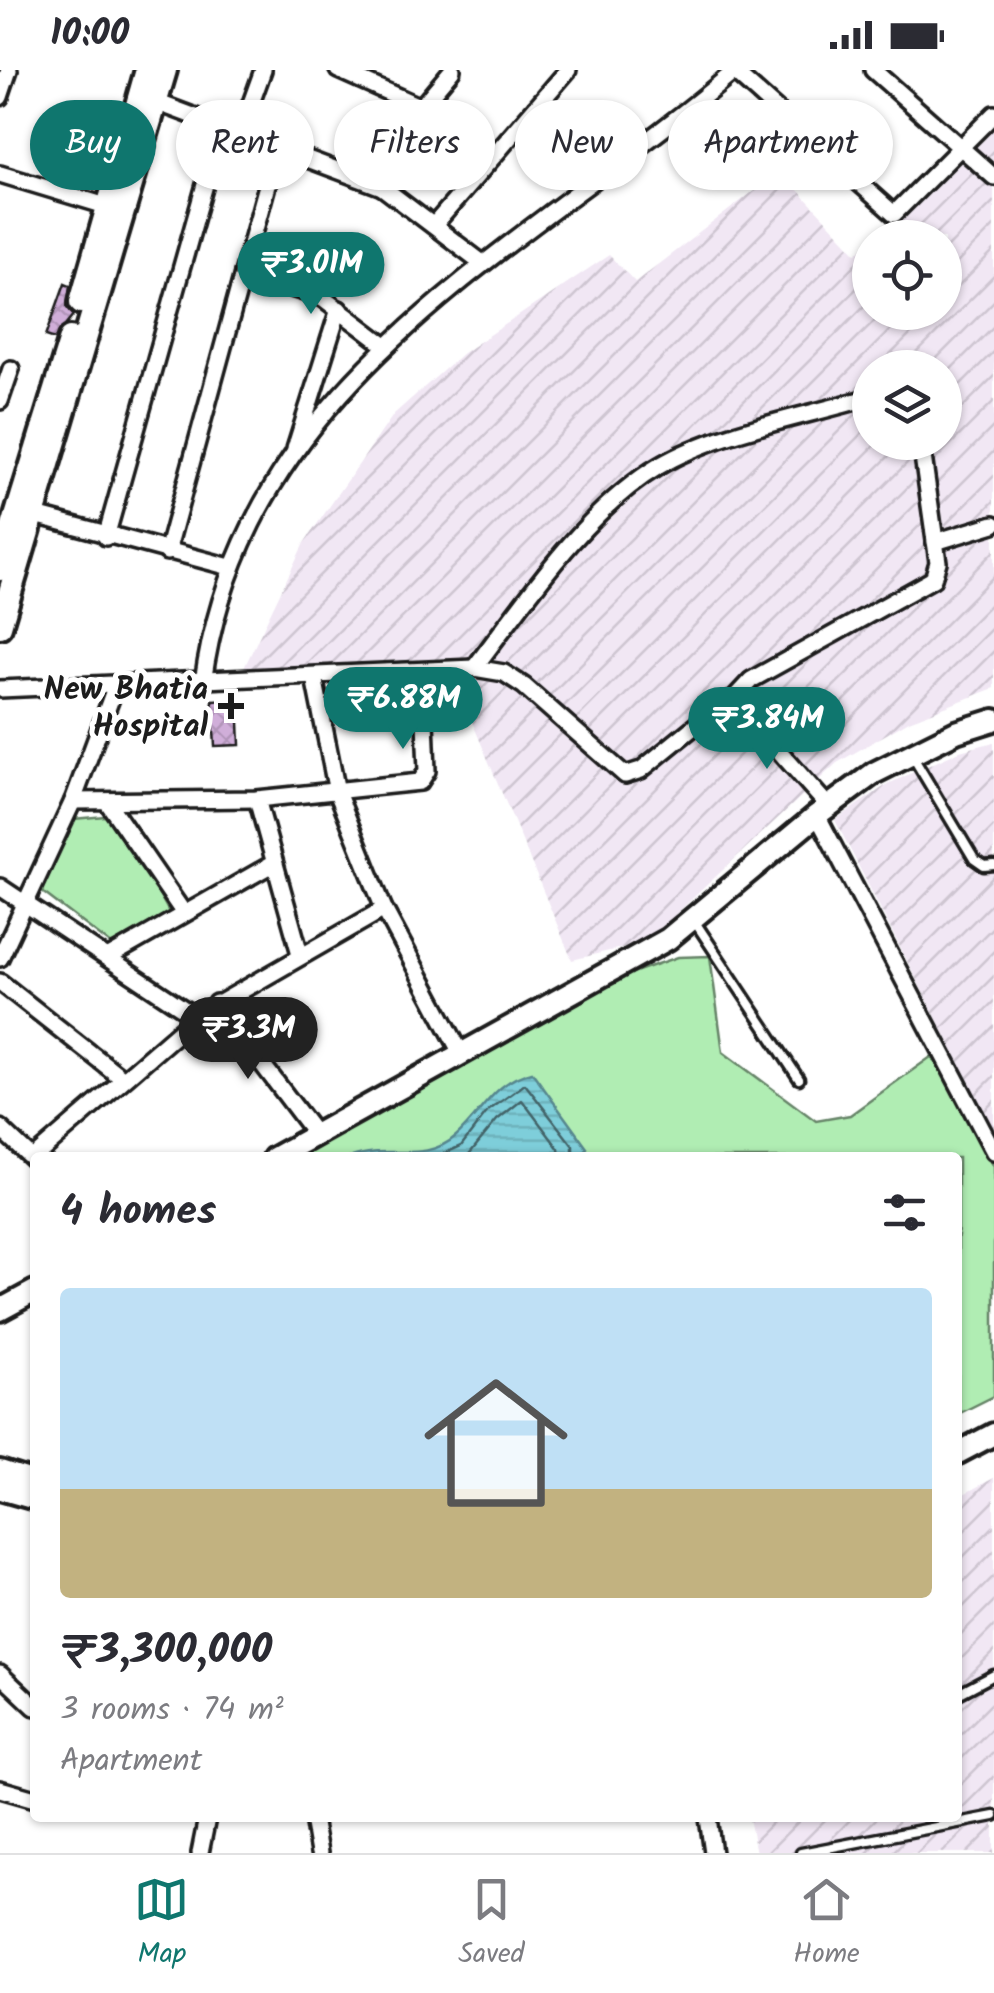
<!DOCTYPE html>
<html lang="en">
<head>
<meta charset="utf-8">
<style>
	:root { --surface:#fff; --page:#f7f7f7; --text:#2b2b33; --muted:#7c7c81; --line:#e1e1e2; --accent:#0f766e }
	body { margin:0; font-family:Kalam,sans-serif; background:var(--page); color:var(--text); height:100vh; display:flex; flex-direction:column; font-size:38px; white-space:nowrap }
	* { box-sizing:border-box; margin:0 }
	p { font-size:32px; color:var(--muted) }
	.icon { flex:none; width:55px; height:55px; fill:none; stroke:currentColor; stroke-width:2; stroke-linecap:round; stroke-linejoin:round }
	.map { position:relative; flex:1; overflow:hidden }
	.panel { position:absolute; left:30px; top:1082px; width:932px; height:670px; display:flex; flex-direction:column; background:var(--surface); border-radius:10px; box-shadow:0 2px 8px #0004 }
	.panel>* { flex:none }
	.banner { position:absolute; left:30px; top:30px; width:935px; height:90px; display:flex; gap:20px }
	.buttons { position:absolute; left:852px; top:150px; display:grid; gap:20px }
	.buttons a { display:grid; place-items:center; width:110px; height:110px; border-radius:50%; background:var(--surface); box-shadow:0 2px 8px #0004; font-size:50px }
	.price { position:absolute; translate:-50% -85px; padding:0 22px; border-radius:35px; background:var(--accent); color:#fff; font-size:32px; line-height:65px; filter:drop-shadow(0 2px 5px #0008) }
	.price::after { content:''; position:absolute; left:50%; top:60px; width:30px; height:22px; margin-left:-15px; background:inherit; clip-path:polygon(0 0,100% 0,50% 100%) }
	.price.active { background:#222; color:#fff }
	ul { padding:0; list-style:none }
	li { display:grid; align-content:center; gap:20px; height:530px; padding:0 30px }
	li span { display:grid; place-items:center; height:310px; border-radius:10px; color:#555 }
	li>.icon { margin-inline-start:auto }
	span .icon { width:180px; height:180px; fill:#fffc; stroke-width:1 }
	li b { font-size:42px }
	h2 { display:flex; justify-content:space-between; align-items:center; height:120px; padding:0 30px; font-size:42px }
	.chip { padding:0 35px; border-radius:45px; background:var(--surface); box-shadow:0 2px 8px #0004; font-size:35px; line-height:90px }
	.chip.active { background:var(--accent); color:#fff }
	.status { display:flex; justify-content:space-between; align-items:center; height:70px; padding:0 50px; background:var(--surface); direction:ltr }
	.status svg { height:28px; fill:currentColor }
	.dock { display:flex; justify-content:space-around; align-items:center; height:140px; border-top:2px solid var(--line); background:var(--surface); font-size:28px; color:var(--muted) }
	.dock a { display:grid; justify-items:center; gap:5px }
	.dock .active { color:var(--accent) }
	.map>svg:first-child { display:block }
</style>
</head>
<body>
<div class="status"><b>10:00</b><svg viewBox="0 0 49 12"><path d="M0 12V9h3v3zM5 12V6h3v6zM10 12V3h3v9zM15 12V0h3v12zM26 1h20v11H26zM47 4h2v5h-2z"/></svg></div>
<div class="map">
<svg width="994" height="1783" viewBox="0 0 994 1783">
	<defs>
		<pattern id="industrial-furrows" width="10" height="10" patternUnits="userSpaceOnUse" patternTransform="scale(2.5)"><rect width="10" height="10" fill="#f1e7f4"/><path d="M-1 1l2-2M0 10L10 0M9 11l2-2" fill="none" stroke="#cec6d1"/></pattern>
		<pattern id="water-rules" width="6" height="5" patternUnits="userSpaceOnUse" patternTransform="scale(2.5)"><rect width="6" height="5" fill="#7eceda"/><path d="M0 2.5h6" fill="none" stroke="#6cb0ba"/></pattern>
		<pattern id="building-cross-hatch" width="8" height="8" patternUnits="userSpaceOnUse" patternTransform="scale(2.5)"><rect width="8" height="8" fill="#d0aed9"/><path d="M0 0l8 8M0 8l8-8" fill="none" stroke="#b295ba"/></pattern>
	</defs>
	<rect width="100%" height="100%" fill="#fff"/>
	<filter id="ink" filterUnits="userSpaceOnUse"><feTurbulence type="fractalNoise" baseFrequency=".01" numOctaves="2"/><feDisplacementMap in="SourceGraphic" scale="20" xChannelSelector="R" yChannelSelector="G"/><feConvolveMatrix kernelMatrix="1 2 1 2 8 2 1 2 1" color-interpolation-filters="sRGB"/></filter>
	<g filter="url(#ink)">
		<g fill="url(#industrial-furrows)" fill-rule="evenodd">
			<path d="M994,53V618L909,651L837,693L646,872L572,890L447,592L244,598L304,473L394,344L463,283L609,185L635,212L780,101L857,183L870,172V242H945V168L875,167ZM870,298H945V372H870Z"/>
			<polygon points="994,672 994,1061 835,750 888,714 960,681"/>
			<polygon points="994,1408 994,1783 756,1783 749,1748 958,1748 958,1427"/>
		</g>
		<g fill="#b0edb3" stroke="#668468" stroke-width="2.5">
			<polygon points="115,745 170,844 117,879 41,821 74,749"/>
			<polygon points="710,886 723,982 816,1051 850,1045 935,984 994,1097 994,1326 958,1344 958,1088 289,1088 615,909 678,887"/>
		</g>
		<path fill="url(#water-rules)" stroke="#57878e" stroke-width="2.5" d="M532,1002L587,1078L580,1087H352C387,1074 425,1094 456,1066C483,1042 494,1011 532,1002Z"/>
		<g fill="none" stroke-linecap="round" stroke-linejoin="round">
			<g stroke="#436368" stroke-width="2.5">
				<polyline points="434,1088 461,1076 488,1041 525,1014 573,1076 573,1088"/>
				<polyline points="466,1088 497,1050 522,1030 559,1079 560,1088"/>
			</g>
		</g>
		<g fill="url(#building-cross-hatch)" stroke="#1c1c1c" stroke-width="2.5">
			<polygon points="65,213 70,215 67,237 74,245 55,269 46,266"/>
			<polygon points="238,629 240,675 215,676 212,630"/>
		</g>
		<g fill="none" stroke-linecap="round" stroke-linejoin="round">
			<defs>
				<g id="lane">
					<polyline points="913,687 974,789 984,796 994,795"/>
					<polyline points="693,849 799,1009"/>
					<polyline points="958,1624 994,1605"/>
					<polyline points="801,1783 994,1746"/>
				</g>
				<g id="street">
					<polyline points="338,0 421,37"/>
					<polyline points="732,0 894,144 994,44"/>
					<polyline points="873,0 994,107"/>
					<polyline points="0,27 9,0"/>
					<polyline points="148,29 382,117 481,192"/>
					<polyline points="241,61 263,0"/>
					<polyline points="0,104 116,139"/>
					<polyline points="382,117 421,37 452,0"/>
					<polyline points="435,154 568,0"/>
					<polyline points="243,203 323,228 386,276"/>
					<polyline points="0,331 11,299"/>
					<polyline points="295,379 339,239"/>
					<polyline points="28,443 230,497"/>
					<polyline points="106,467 222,54"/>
					<polyline points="935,472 994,454"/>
					<polyline points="167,482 278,75"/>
					<path d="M474,598C525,531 586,439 659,396C718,361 804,347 870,327"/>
					<polyline points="314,607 337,722 384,839 462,985"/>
					<path d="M203,613C244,307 527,178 736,0"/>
					<polyline points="0,619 474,598 504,603 524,616 625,705 641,700 706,647 722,641 751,610 933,509 938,492 921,372"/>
					<polyline points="722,641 755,654 828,736"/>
					<polyline points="257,729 300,884"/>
					<polyline points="73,731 257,729 420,712 427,701 423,601"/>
					<polyline points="108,733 183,842"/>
					<polyline points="817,745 994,1082"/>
					<polyline points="0,817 196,947"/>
					<polyline points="109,887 274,793"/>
					<polyline points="0,888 73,731 116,615"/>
					<polyline points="0,912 122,1008"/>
					<polyline points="216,933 316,1065"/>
					<polyline points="0,1058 35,1091"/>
					<polyline points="33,1088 196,947 384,839"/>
					<polyline points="0,1604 35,1637"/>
					<polyline points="0,1719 35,1729"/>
					<polyline points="313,1748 319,1783"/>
					<polyline points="708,1748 713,1783"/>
					<polyline points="200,1783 207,1748"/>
				</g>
				<g id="secondary">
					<polyline points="274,1088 668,869 817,745 874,703 956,662 994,650"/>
					<polyline points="0,1240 35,1221"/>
					<polyline points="958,1383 994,1364"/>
					<polyline points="0,1401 35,1412"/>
					<polyline points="0,1419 35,1429"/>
				</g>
				<g id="primary">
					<polyline points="81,232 147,0"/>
					<polyline points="0,499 71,268"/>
					<polyline points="0,556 165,0"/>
				</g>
			</defs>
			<use href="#lane" stroke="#1c1c1c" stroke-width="15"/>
			<use href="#street" stroke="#1c1c1c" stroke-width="22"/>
			<use href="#secondary" stroke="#1c1c1c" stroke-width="28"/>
			<use href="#primary" stroke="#1c1c1c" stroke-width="30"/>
			<use href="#lane" stroke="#fff" stroke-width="8"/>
			<use href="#street" stroke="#fff" stroke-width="15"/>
			<use href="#secondary" stroke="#fff" stroke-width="20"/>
			<use href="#primary" stroke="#fff" stroke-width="22"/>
		</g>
	</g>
	<path fill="#1c1c1c" stroke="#fff" stroke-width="4" d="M226 621h10v10h10v10h-10v10h-10v-10h-10v-10h10z"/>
	<g text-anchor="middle" stroke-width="10" stroke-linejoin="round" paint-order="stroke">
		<g font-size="32" font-weight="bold" fill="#1c1c1c" stroke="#fff" text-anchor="end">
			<text x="208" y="629">New Bhatia<tspan x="208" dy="37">Hospital</tspan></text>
		</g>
	</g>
</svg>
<div class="buttons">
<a><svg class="icon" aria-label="locate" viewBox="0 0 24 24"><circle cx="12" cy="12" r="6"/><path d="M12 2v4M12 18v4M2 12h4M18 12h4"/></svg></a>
<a><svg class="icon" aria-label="layers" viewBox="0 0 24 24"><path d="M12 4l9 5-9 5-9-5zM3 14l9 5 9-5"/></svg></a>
</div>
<b class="price" style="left:311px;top:247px">₹3.01M</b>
<b class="price" style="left:403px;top:682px">₹6.88M</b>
<b class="price" style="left:767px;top:702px">₹3.84M</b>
<b class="price active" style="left:248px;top:1012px">₹3.3M</b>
<div class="banner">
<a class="chip active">Buy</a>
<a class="chip">Rent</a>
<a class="chip">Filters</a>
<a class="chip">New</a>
<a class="chip">Apartment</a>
</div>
<section class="panel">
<h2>4 homes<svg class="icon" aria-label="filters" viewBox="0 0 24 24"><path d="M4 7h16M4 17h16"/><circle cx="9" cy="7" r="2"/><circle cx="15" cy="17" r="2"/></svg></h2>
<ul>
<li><span style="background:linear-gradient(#bfe0f5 65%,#c2b280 0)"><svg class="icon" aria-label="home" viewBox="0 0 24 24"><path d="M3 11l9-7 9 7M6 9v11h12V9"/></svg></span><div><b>₹3,300,000</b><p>3 rooms · 74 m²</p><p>Apartment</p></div></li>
</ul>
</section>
</div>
<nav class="dock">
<a class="active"><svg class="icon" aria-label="map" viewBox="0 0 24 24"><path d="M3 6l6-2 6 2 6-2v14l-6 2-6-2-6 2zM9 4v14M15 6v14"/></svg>Map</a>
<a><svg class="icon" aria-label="saved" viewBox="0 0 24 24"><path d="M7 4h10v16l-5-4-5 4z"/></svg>Saved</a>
<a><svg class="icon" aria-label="home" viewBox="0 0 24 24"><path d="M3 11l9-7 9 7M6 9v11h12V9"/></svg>Home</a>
</nav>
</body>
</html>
